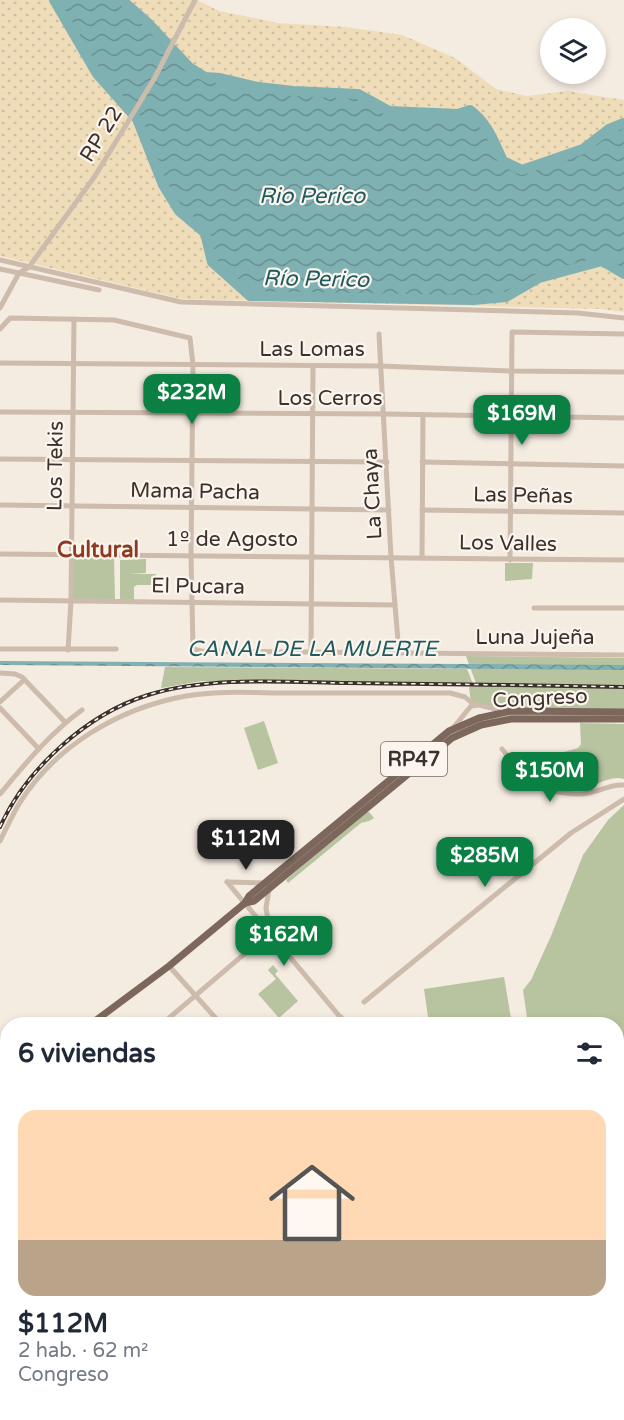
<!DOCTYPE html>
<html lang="es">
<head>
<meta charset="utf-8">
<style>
	:root { --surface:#fff; --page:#f2f2f3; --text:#1f2937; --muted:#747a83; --line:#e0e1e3; --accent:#0b8043 }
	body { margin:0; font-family:"Varela Round",sans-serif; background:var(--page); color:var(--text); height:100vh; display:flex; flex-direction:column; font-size:22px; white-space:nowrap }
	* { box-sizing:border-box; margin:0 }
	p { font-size:20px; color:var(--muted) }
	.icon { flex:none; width:33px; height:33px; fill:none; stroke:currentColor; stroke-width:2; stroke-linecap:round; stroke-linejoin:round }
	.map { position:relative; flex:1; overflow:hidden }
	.side { position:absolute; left:0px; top:1017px; width:624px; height:404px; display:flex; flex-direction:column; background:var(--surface); border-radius:24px 24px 0 0; box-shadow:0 3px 9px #0003 }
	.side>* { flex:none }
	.fabs { position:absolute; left:540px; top:18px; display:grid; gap:12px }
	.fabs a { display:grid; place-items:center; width:66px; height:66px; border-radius:50%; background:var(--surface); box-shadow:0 3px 9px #0003; font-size:30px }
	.price { position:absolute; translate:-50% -51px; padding:0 14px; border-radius:12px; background:var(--accent); color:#fff; font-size:20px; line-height:39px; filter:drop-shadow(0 2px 3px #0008) }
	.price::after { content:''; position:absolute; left:50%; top:36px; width:18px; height:14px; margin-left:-9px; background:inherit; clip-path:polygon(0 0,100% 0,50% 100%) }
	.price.on { background:#222; color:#fff }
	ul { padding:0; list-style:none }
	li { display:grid; align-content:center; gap:12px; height:318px; padding:0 18px }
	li+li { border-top:2px solid var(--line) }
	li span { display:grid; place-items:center; height:186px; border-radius:18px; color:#555 }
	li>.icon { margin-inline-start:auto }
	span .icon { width:108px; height:108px; fill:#fffc; stroke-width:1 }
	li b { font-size:26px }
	h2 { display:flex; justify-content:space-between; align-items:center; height:72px; padding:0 18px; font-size:26px }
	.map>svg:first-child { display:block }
</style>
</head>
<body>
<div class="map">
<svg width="624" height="1420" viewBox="0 0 624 1420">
	<defs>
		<pattern id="sand-dots" width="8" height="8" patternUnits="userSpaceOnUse" patternTransform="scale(1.5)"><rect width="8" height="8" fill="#efdcb8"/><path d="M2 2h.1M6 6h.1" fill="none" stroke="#cebd9e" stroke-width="1.8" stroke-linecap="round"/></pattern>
		<pattern id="water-waves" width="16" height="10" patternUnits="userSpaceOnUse" patternTransform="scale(1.5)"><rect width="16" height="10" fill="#7fb0b2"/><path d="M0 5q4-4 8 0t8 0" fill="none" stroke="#699091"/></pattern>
	</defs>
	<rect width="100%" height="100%" fill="#f4ebe1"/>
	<g fill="#b8c4a0">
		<polygon points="114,557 115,601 73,602 73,558"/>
		<polygon points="146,559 146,573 128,574 156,574 156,585 137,585 134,587 134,600 120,600 120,560"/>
		<polygon points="505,563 533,563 532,579 505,581"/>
		<polygon points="466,656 624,658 624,719 511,719 465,731 269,889 264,883 461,725 512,711 471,704 469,687 477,686"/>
		<polygon points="165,667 467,669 473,684 202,681 161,688"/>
		<polygon points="264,721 278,763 258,770 244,728"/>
		<path d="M580,723L624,724V779C609,774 594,788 579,790C568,791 556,787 546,784L537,760L578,748L581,744Z"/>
		<polygon points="624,805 624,1052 617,1054 616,1024 528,1024 523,990 531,980 551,936 583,855 608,820"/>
		<polygon points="367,810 374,818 369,821 361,823 288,883 286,880"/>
		<polygon points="273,965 278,971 275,974 298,1001 279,1018 258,994 276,979 268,970"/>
		<polygon points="504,977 512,1024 429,1024 424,989"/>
	</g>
	<polygon fill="url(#sand-dots)" points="0,0 197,0 219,11 278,23 345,27 402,35 455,58 496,89 527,96 567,91 624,100 624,312 601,309 182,299 0,256"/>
	<g fill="url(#water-waves)">
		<path d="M54,0H122L147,22L189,67L205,77L220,78L258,87L293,91L358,94L389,111L458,114L470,110C488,123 494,142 503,161L522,170L583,149L609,129L624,123V274L602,261L539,278L506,297L473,300L250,296L212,262L205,233L179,211L163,185L137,119L97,74Z"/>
		<polygon points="0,661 624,665 624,670 0,665"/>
	</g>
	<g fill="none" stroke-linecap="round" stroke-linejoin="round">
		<g stroke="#7fb0b2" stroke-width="10">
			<polyline points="54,0 97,74 137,119 163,185 179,211 205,233 212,262 250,296 473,300 506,297 539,278 602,261 624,274"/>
			<path d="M122,0L147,22L189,67L205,77L220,78L258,87L293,91L358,94L389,111L458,114L470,110C488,123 494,142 503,161L522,170L583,149L609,129L624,123"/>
		</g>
		<g stroke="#cdbbac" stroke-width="5">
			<polyline points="0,260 181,302 578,313 624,318"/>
			<polyline points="0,269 99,290"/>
			<polyline points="0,308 19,273 29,267 95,176 154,79 195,0"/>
			<polyline points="0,329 10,318 114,320 190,338 193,365 191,556 193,649 201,651 624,655"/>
			<polyline points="379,334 391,557 399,653"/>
			<polyline points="0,363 380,366 511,371 624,372"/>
			<polyline points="0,412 385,414 624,418"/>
			<polyline points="0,459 387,462"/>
			<polyline points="422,462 624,466"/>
			<polyline points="0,505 389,510"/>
			<polyline points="422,510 624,513"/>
			<polyline points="0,554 624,560"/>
			<polyline points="422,558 423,415"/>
			<polyline points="510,560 512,332 624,334"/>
			<polyline points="0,600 395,605"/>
			<polyline points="534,608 624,608"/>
			<polyline points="0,649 116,649"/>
			<polyline points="68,650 71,601 74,319"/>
			<polyline points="311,652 313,366"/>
			<polyline points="0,673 15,674 22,677 65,722"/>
			<polyline points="0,702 24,680"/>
			<polyline points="0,708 39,749"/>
			<polyline points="453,728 471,706 479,705 504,711"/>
			<path d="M502,749C523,774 530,789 564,793C572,794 580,795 588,793C601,791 610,784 624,785"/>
			<path d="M0,794C25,764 50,733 82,710"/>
			<path d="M0,841C6,829 12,816 19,804C55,746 119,708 186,696C220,690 256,693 291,693C344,693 397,693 450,693L465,697L474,705"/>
			<polyline points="227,882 346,1024"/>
			<polyline points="227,882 264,883"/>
			<polyline points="169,966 221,1024"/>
			<polyline points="364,1002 571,833 624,799"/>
			<polyline points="162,1024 270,932 266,908 269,889"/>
			<polyline points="331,1024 341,1017"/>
			<polyline points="0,1331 8,1333"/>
			<polyline points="88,1413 94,1420"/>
			<polyline points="2,1420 9,1413"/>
			<polyline points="136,1420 143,1413"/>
		</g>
		<g stroke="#7d675c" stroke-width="7">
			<polyline points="245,903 254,901 452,738 481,725 511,719 624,719"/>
			<polyline points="91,1024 169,966 245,903 249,896 449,731 479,718 511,711 624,712"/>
			<polyline points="616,1057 624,1055"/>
			<polyline points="616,1063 624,1061"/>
			<polyline points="0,1099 8,1092"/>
			<polyline points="0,1159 8,1167"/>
			<polyline points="0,1237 8,1234"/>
			<polyline points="244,1413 251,1420"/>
		</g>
		<defs>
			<g id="rail">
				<path d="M0,827C26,769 87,714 148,695C210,676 283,682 347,683C439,684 532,685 624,687"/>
				<polyline points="0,1049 8,1062"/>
				<polyline points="0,1066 8,1074"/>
				<polyline points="329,1413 336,1420"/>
			</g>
		</defs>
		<use href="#rail" stroke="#3b302b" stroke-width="4"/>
		<use href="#rail" stroke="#fbf5ee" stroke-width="1.5" stroke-dasharray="4.5" stroke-linecap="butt"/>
	</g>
	<g text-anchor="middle" stroke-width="4.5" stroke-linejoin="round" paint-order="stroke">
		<rect fill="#fbf5ee" stroke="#756b66" stroke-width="1.5" x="381" y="742" width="66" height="34" rx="4.5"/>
		<g font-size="20" font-weight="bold" fill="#3b302b">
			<text x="414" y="766">RP47</text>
		</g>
		<g font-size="21" fill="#3b302b" stroke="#fbf5ee">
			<text transform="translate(101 134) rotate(-58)" y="7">RP 22</text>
			<text x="312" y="356">Las Lomas</text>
			<text x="330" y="405">Los Cerros</text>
			<text transform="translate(55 466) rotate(-89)" y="7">Los Tekis</text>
			<text transform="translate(195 491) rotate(1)" y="7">Mama Pacha</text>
			<text transform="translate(372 494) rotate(-93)" y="7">La Chaya</text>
			<text transform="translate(523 495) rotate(1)" y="7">Las Peñas</text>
			<text x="232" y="546">1º de Agosto</text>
			<text transform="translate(508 543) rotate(1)" y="7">Los Valles</text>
			<text transform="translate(198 586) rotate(1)" y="7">El Pucara</text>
			<text x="535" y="644">Luna Jujeña</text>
			<text transform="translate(540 698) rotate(-3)" y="7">Congreso</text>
		</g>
		<g font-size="22" font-style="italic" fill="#1f5a5e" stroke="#fbf5ee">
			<text x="312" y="203">Rio Perico</text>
			<text transform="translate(316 278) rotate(1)" y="8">Río Perico</text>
			<text x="312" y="656">CANAL DE LA MUERTE</text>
		</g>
		<g font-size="22" font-weight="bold" fill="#8c3b22" stroke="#fbf5ee">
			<text x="98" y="557">Cultural</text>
		</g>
	</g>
</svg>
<div class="fabs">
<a><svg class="icon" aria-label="layers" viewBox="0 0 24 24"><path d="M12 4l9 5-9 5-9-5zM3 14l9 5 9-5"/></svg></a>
</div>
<b class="price" style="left:192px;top:425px">$232M</b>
<b class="price" style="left:522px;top:446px">$169M</b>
<b class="price" style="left:550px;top:803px">$150M</b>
<b class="price on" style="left:246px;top:871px">$112M</b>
<b class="price" style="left:485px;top:888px">$285M</b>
<b class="price" style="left:284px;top:967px">$162M</b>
<section class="side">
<h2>6 viviendas<svg class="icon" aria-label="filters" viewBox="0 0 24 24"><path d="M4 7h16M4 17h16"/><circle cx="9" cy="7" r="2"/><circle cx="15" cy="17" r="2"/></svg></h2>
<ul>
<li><span style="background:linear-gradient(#ffd9b3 70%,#b9a48a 0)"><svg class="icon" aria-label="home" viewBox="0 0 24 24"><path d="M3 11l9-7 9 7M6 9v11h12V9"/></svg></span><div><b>$112M</b><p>2 hab. · 62 m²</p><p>Congreso</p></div></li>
</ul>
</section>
</div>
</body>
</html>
